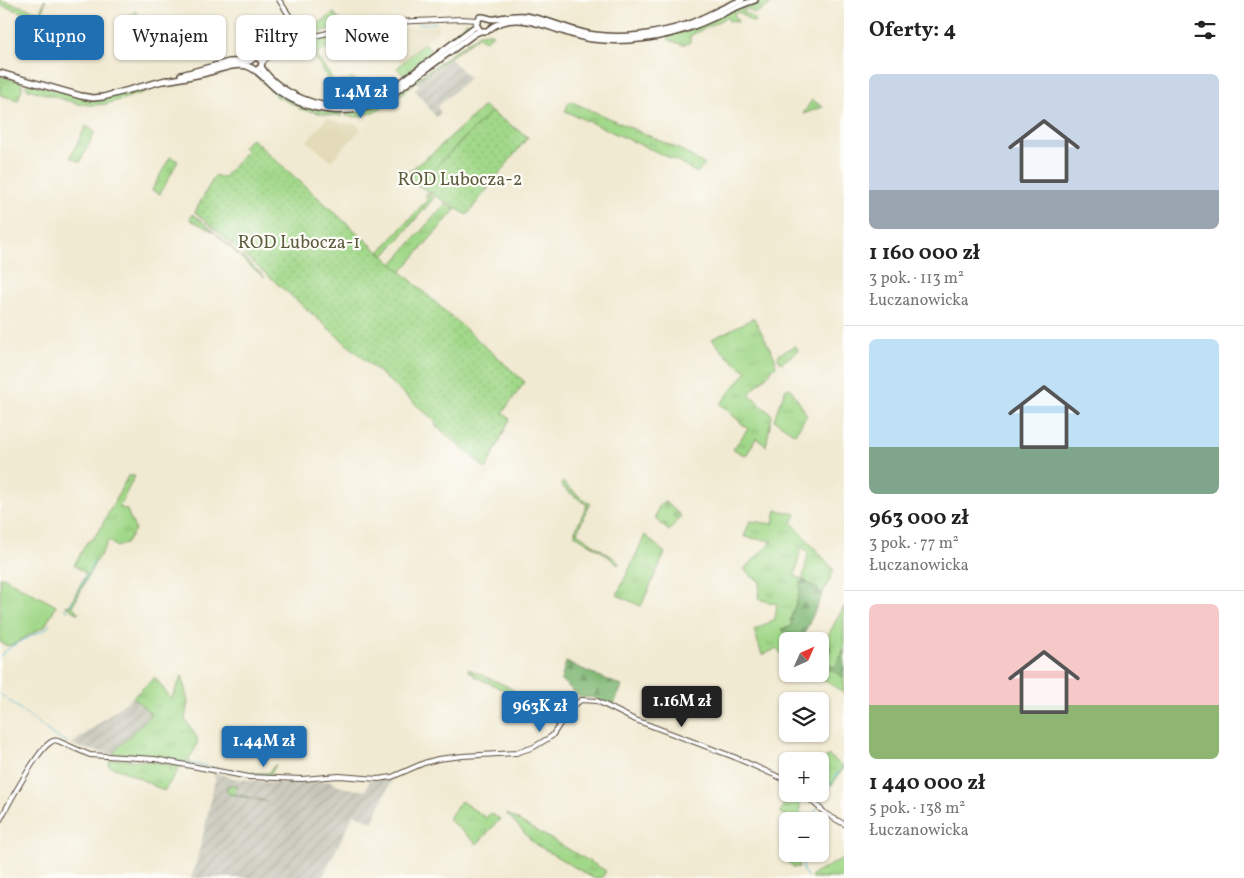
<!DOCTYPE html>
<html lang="pl">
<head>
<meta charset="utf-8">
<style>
	:root { --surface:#fff; --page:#f2f2f2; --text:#222; --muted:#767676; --line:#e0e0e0; --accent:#1f6fb2 }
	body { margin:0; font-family:Vollkorn,serif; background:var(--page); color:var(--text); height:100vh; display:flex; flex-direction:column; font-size:19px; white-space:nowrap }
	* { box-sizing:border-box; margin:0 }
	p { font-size:16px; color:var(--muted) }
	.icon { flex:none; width:28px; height:28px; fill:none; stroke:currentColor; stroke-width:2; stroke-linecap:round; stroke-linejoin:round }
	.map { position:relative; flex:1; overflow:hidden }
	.side { display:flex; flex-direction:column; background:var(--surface); width:400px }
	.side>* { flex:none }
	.guide { position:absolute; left:15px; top:15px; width:475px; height:45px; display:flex; gap:10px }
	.needle { width:32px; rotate:45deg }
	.fabs { position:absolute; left:779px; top:632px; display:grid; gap:10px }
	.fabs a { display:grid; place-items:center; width:50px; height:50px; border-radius:8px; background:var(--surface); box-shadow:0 1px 4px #0004; font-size:25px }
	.price { position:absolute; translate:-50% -42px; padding:0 11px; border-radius:5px; background:var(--accent); color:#fff; font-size:16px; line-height:32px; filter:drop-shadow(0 1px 2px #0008) }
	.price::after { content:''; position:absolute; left:50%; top:30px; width:15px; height:11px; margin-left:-8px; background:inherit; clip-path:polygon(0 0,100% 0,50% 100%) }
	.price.selected { background:#222; color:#fff }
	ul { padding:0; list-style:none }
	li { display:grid; align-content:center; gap:10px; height:265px; padding:0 25px }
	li+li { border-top:1px solid var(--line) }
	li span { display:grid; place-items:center; height:155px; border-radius:8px; color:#555 }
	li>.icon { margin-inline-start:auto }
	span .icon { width:90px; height:90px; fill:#fffc; stroke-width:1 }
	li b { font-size:21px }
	h2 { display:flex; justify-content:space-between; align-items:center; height:60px; padding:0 25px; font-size:21px }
	.pill { padding:0 18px; border-radius:8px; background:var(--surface); box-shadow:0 1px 4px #0004; font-size:18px; line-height:45px }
	.pill.selected { background:var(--accent); color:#fff }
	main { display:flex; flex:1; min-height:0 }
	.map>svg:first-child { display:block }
</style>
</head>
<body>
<main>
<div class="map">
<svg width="844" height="878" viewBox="0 0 844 878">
	<defs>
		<pattern id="industrial-furrows" width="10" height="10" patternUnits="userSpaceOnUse" patternTransform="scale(1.25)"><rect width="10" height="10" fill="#c6c5b8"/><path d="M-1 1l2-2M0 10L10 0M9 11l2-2" fill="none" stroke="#aba99e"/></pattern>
		<pattern id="grass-tufts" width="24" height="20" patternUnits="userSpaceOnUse" patternTransform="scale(1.25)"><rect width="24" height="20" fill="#a1d889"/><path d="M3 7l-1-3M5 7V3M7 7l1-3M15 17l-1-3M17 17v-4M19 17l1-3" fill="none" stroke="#8cba76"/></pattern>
		<pattern id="forest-firs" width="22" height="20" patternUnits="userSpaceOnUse" patternTransform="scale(1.25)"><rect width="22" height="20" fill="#80b875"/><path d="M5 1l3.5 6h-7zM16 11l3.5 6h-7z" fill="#6a965f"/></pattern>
		<pattern id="cemetery-stones" width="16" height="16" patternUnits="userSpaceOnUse" patternTransform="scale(1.25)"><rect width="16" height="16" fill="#a1d889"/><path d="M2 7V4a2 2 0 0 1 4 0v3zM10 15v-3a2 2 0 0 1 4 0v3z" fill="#8cba76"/></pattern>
		<pattern id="park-dots" width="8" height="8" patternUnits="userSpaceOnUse" patternTransform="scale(1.25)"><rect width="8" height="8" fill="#a1d889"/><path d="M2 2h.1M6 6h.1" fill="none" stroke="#8cba76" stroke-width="1.8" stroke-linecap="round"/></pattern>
	</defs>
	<rect width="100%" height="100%" fill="#fdfcf7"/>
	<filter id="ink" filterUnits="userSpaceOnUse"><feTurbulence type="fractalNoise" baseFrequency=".02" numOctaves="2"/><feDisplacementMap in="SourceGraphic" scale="10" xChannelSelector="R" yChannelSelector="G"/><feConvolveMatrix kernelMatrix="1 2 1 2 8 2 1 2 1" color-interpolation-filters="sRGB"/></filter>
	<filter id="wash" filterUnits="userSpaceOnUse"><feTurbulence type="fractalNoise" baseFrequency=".0096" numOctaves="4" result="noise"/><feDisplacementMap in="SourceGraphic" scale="20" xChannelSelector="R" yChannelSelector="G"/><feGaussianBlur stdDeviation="1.12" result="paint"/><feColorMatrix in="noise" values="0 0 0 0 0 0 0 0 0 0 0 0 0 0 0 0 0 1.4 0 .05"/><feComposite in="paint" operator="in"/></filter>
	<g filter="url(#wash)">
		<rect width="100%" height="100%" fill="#f1ead2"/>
		<g fill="#e3dbba">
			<polygon points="440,25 437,31 402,63 387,45 400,33 398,29"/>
			<polygon points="327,118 341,123 356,124 361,129 331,161 307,141"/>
		</g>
		<g fill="url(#industrial-furrows)">
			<polygon points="450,58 469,78 437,107 441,113 436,117 415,90 419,85 417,82"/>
			<polygon points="133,697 151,713 112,754 81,748 72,744"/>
			<polygon points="213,772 232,778 275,783 330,781 341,787 365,791 370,780 392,778 373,822 354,814 322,878 191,878 195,867 205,827 215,779"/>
		</g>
		<g fill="url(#grass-tufts)" stroke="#6e8154" fill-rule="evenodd">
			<polygon points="0,0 40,12 45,0 40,27 39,44 36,42 39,18 0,5"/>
			<path d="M761,0H778C769,4 765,10 754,13L748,9L742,11L750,15L756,21L752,22L739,12L734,14L738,22L729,21L727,17L690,36V42L683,45L669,40L668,35L687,31L725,13Z"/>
			<polygon points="135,11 162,39 152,47 126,19"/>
			<polygon points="334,13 343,25 308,36 304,29 309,30"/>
			<polygon points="276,19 285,32 293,27 299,36 279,42 267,26"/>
			<polygon points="467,22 472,26 468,31 404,76 397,68 424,43 434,53"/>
			<polygon points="490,33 493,34 485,41 478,37 417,81 392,102 374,112 358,117 346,116 347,113 373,108 388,100 479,34"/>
			<path d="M325,36L332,46L316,54L334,82L347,80L352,77L355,80C346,86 339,88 330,84L308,44L296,47L295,45Z"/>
			<path d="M257,74C262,80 267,86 274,91C291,104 319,111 341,113L342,116L329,115L299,109L300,107L277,97L256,75Z"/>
			<polygon points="0,76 22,82 22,89 18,100 0,95"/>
			<polygon points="28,83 93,100 147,87 148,91 106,104 92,105 79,104 28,89 25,86"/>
			<polygon points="812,100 823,107 803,114"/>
			<polygon points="570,101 683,151 705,165 697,173 677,161 565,111"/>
			<polygon points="484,106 491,112 417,185 405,178 403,176 436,150"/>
			<polygon points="86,126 95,132 80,162 70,157"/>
			<polygon points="170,157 178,161 160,194 152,190"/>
			<polygon points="427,193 434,198 384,256 379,252 428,199 425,195"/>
			<polygon points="445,204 455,210 401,272 392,264"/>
			<polygon points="192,214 202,221 265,277 252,268 214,232 205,227 190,220"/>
			<path d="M754,318L775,358L776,366L749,394L772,415L766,446L756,438L746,456L733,449L748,429L720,404L747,371C733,363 722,352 712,339Z"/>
			<polygon points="796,346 798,351 782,363 780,362 778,358 779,354"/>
			<polygon points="790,388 807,415 795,434 774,420 779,405 786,389"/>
			<path d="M128,476H135L119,507L127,510L135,529C130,539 128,544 116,547L109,540L100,556L97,559L73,606L79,614L65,606L70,605L86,574L74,565L87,542L93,539L101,527Z"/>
			<polygon points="562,482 585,501 590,503 577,533 615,559 619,563 618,565 604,553 575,535 575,531 587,505 561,486"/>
			<path d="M776,510L796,514L792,523L834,570L823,593L804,580L801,583L800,592L792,625L790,627L782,629L796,637L797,641H788L787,662L783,661L786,657L776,649L762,655L754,630L775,619L777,604L758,599L760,581L751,576L744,569L772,541L744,537L750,521L773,524ZM801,547L808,552L803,580L795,576Z"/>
			<polygon points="645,535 665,553 641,606 617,595"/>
			<polygon points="844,606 844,650 836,668 824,662 831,648 824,643"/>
			<polygon points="820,664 844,677 844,694 827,681 814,674 820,674"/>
			<polygon points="469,669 511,688 527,703 516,701 516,696 474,676 474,674 467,670"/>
			<path d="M182,676L188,702L185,719C198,741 203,737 189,759L190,763L154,757L112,754L151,714L133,697L155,677L171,699Z"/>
			<polygon points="828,755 844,767 832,785 820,775 820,767"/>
			<polygon points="110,759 148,761 181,766 164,791 129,773 109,766"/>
			<polygon points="276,764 270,776 230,772 230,770 252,773 268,773"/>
			<polygon points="237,784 235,794 269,802 229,794 226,791 228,786"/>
			<polygon points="788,794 800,795 800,821 780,813"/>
			<polygon points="461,801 486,818 490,813 500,819 477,844 448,819"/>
			<polygon points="506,813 606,871 602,878 593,878 535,844"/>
			<polygon points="789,854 799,854 799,867 794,868 785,859"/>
		</g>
		<g fill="url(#forest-firs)" stroke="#5e714a">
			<polygon points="803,580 823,593 801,641 797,641 795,637 781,629 790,627 792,625 790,620 800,592 800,583"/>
			<polygon points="824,643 831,648 824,662 835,668 844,650 844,677 820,664 820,649"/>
			<polygon points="566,662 622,686 613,707 591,697 581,698 561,680"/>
		</g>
		<polygon fill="url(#cemetery-stones)" stroke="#6e8154" points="665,501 681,516 669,531 655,518 659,506"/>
		<g fill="url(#park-dots)" stroke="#6e8154">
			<polygon points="491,112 528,137 467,215 417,185"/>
			<polygon points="251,138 525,382 503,412 510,419 486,469 435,425 436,422 195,212 215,175 223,178 247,151 243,147"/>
		</g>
		<g fill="#a1d889" stroke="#6e8154">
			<polygon points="0,577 3,577 56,606 45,626 14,644 7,646 0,642"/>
			<polygon points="843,858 844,878 812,878 812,875"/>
		</g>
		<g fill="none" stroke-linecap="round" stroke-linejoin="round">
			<g stroke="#54b9d2" stroke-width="1">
				<polyline points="418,24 436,23"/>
				<polyline points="69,608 95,560"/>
				<polyline points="64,609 68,611"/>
				<polyline points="0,656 12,646 47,628 50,624"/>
				<polyline points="0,694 1,695"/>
				<polyline points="3,696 56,737 67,742"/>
				<polyline points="172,760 179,761"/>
				<polyline points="181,762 226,770"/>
				<polyline points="231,772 269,776"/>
				<polyline points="818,804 844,764"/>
				<polyline points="812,821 816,809"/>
				<polyline points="803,854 803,871 808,877"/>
			</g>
		</g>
	</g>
	<g filter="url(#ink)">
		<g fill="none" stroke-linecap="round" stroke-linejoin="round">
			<defs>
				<g id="minor">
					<polyline points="279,0 303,36 302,39"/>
					<polyline points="260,59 302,39 371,23 461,19 478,20"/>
					<polyline points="262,63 271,54"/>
					<polyline points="804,794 826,814 844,824"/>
					<path d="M0,820C8,805 38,749 51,742C54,740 55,740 58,741L90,755L155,759L249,777L302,779L339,776L378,779L392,777L424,763L438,759L463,756L516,753L534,747L552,736L570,709L581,700L597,701L633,719L734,757L788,781"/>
				</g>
				<g id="major">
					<path d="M480,31L476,24L480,17C486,16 489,20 495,19C505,17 514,15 525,16C549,19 571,32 595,35C624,39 658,34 686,25C705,18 723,7 742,0"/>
					<path d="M261,67C280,95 322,111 354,106C366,104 377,99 387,93L476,26"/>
					<polyline points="0,73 81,96 93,98 103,97 166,80"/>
					<polyline points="181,75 229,62 250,61 255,57 260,59 262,63 261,67 257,70"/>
					<path d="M164,81C178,79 192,76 206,73C219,70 233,63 247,66C260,70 268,84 280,92C309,112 351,117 383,101L474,34L480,31H487C517,4 559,35 592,39C625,43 664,38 694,26C715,18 734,7 755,0"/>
				</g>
			</defs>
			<use href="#minor" stroke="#564739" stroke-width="6"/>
			<use href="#major" stroke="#564739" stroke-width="8"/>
			<use href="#minor" stroke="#fff" stroke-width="4"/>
			<use href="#major" stroke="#fff" stroke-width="5"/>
		</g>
	</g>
	<g text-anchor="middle" stroke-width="4.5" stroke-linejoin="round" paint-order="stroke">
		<g font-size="18" fill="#5a5e3e" stroke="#fdfcf7">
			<text x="460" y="185">ROD Lubocza-2</text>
			<text x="299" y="248">ROD Lubocza-1</text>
		</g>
	</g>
</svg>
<div class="fabs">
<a><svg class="needle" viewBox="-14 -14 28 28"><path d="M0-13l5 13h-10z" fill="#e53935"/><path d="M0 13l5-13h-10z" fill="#767676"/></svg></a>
<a><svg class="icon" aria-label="layers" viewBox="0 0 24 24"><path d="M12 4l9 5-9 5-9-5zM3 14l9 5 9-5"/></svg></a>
<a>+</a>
<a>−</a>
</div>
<b class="price" style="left:361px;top:119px">1.4M zł</b>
<b class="price selected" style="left:682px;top:728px">1.16M zł</b>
<b class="price" style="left:540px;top:733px">963K zł</b>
<b class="price" style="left:264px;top:768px">1.44M zł</b>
<div class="guide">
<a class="pill selected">Kupno</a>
<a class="pill">Wynajem</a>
<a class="pill">Filtry</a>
<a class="pill">Nowe</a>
</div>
</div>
<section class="side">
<h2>Oferty: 4<svg class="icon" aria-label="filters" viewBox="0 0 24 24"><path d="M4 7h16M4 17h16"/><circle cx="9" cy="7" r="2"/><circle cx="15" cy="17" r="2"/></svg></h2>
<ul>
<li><span style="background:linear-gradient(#c9d6e8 75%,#9aa5b1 0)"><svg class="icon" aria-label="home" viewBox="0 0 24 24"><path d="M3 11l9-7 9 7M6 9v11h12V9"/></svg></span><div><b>1 160 000 zł</b><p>3 pok. · 113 m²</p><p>Łuczanowicka</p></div></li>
<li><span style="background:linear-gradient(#bfe0f5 70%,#7fa58c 0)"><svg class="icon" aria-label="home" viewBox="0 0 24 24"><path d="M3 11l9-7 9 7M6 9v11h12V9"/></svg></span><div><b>963 000 zł</b><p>3 pok. · 77 m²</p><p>Łuczanowicka</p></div></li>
<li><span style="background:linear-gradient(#f6c9c9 65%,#8fb573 0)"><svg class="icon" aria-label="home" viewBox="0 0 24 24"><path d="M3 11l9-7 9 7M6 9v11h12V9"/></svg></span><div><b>1 440 000 zł</b><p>5 pok. · 138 m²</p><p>Łuczanowicka</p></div></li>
</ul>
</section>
</main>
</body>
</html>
